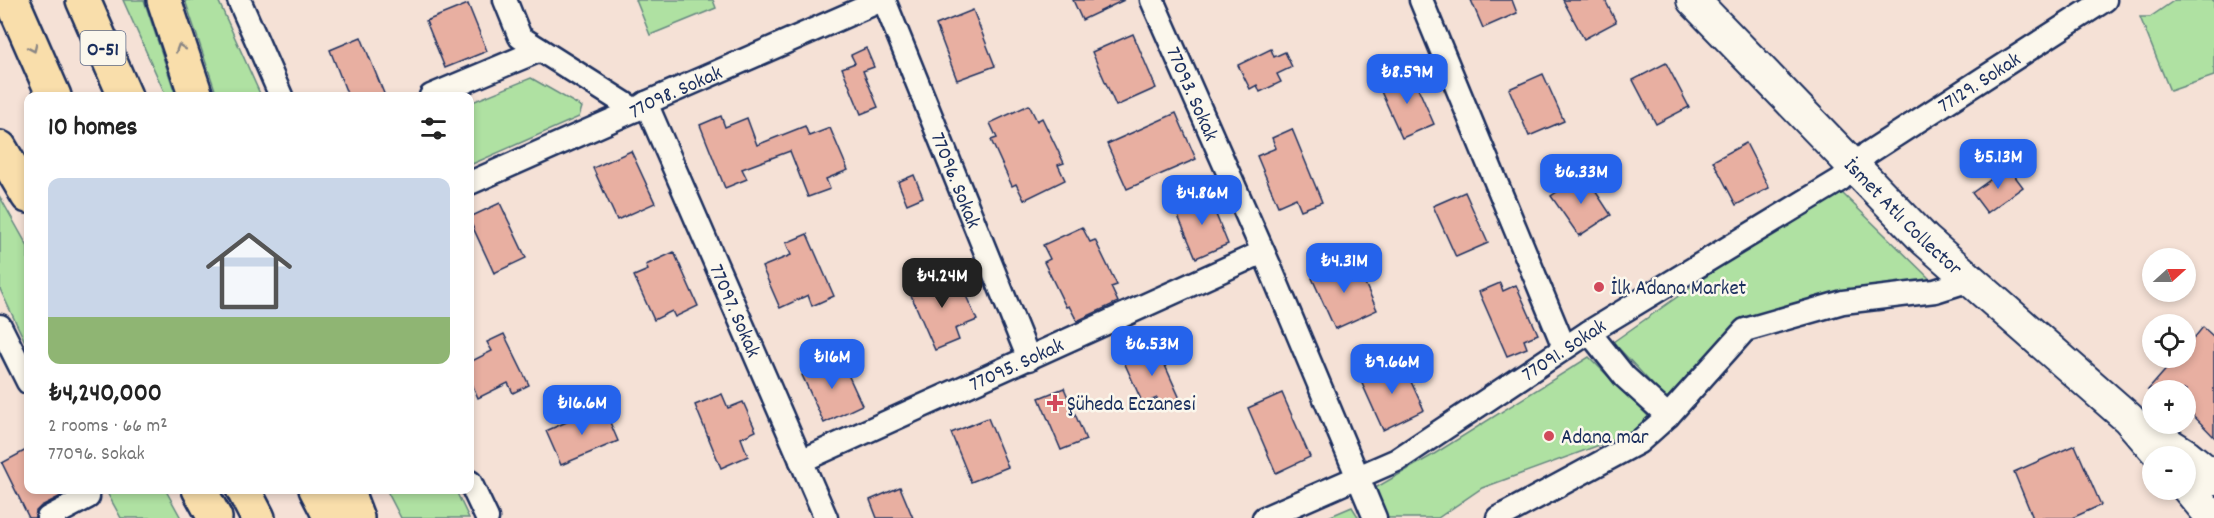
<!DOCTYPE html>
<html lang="en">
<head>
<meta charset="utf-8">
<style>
	:root { --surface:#fff; --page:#f2f2f2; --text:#222; --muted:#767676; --accent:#2563eb }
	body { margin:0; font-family:Dekko,sans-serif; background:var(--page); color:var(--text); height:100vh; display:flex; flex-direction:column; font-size:22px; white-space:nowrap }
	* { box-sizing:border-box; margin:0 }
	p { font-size:20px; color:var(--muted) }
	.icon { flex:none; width:33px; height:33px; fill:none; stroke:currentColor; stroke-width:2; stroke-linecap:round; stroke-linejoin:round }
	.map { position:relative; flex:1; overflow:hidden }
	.side { position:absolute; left:24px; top:92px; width:450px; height:402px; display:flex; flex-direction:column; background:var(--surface); border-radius:12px; box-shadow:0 3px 9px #0003 }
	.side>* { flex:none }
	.needle { width:39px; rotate:69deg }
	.controls { position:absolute; left:2142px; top:248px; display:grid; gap:12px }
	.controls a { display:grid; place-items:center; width:54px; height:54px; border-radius:50%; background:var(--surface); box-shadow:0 3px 9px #0003; font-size:30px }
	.price { position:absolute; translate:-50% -51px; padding:0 14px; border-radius:12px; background:var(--accent); color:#fff; font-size:20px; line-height:39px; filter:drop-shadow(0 2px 3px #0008) }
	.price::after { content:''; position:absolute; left:50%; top:36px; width:18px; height:14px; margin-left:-9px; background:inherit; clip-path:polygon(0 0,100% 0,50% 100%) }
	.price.selected { background:#222; color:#fff }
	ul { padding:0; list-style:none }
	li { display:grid; align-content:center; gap:12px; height:318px; padding:0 24px }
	li span { display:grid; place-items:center; height:186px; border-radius:12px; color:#555 }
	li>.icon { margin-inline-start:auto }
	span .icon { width:108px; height:108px; fill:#fffc; stroke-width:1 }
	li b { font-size:26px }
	h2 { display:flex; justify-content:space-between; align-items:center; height:72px; padding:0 24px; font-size:26px }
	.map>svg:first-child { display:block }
</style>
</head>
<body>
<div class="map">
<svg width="2214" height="518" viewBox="0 0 2214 518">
	<rect width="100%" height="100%" fill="#f5e1d6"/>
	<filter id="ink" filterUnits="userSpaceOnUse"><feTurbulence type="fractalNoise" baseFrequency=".0167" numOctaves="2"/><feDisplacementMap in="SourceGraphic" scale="12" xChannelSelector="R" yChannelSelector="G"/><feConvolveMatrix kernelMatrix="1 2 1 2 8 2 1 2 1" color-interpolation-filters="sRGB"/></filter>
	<g filter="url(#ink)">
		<g fill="#afe1a2" stroke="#658880" stroke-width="1.5">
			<polygon points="123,0 144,0 176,96 166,96"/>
			<polygon points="185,0 218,0 261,96 217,96"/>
			<polygon points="636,0 713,0 716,8 650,35"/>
			<polygon points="2175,0 2214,0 2214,76 2170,91 2140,17 2150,17"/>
			<polygon points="531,78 582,107 579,117 470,165 470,103"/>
			<polygon points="1841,192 1932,281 1745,321 1704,358 1666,399 1613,342 1720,267"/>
			<polygon points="0,197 28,247 28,348 0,289"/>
			<polygon points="1589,357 1651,419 1635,432 1482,488 1438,518 1386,518 1370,491 1431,456"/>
			<polygon points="105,489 165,489 181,518 121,518"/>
			<polygon points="386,489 455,489 469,518 401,518"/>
			<polygon points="1352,507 1359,518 1326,518"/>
		</g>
		<g fill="#e8afa1" stroke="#1b2f5e" stroke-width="1.5">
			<polygon points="1073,0 1124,0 1082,20"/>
			<polygon points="1471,0 1512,0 1517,13 1483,28"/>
			<polygon points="1563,0 1605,0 1616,22 1584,39"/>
			<polygon points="468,4 487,51 445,68 426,21"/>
			<polygon points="973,10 995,66 957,80 936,25"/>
			<polygon points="1133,34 1156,88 1116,106 1092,52"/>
			<polygon points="361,37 385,96 348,96 330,50"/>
			<polygon points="866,48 874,67 863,71 878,107 861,114 842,68 855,63 851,55"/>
			<polygon points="1271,49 1274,57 1285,52 1292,67 1277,74 1281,82 1260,92 1257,85 1250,89 1238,65"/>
			<polygon points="1666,63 1689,107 1656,124 1633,80"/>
			<polygon points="1411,72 1434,124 1402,138 1379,87"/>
			<polygon points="1543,74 1564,121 1529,136 1509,89"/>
			<polygon points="1029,105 1037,121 1042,118 1064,163 1058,165 1065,180 1024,200 1016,184 1012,186 991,140 997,138 990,123"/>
			<polygon points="1176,113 1196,159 1127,189 1107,144"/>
			<polygon points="721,116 725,127 747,118 757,145 805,126 809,136 830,128 848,170 826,179 830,189 808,197 790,151 742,169 747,179 725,188 700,125"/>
			<polygon points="1292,129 1322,202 1301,210 1296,198 1278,206 1257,156 1276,148 1272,138"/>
			<polygon points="1746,143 1769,188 1736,205 1713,161"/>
			<polygon points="631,151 655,203 617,220 593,168"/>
			<polygon points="2008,167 2023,187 1987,213 1972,193"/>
			<polygon points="1584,174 1611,215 1579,236 1551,196"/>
			<polygon points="914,175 923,197 907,204 898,182"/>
			<polygon points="1465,192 1488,243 1456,257 1433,206"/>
			<polygon points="1208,195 1228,244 1196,258 1175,209"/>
			<polygon points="500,203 526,258 494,273 470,221 470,217"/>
			<polygon points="1082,227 1090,242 1095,240 1117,285 1111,287 1118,302 1077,321 1069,306 1066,307 1044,262 1050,259 1043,245"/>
			<polygon points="807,234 834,296 812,306 808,295 780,308 762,267 791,255 786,243"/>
			<polygon points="674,252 698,306 675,317 672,311 654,320 634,276 648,270 646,265"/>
			<polygon points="1354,259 1377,310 1335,329 1312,278"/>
			<polygon points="930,276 935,286 957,276 977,320 955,329 959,340 935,350 907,286"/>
			<polygon points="1500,283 1503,291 1516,285 1538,334 1524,340 1527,348 1507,356 1479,292"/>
			<polygon points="2203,327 2214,337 2214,437 2186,408 2186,390 2148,390 2177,357 2186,357 2186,348"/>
			<polygon points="504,334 529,385 513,393 508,383 478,398 470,379 470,362 492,351 487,342"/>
			<polygon points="1154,341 1181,401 1162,410 1157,398 1143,404 1124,362 1137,357 1134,350"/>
			<polygon points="840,357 862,405 824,423 802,375"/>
			<polygon points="1401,360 1424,410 1383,430 1360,379"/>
			<polygon points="1064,388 1086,440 1061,450 1039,398"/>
			<polygon points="1282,393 1310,457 1276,473 1248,408"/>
			<polygon points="722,394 728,408 743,402 756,431 741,438 748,456 721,468 695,405"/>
			<polygon points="603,406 618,441 561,465 546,431"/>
			<polygon points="988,418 1008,467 971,482 951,433"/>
			<polygon points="2075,445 2101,505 2072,518 2033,518 2014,472"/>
			<polygon points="28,449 28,489 57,489 61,496 41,506 36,511 35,518 29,518 2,463"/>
			<polygon points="900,487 913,518 877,518 870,500"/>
		</g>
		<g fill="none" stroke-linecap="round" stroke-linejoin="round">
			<defs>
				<g id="street">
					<polyline points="239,0 281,96"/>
					<polyline points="505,0 520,37 635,110"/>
					<path id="s1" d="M884,0L1029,359"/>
					<path id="s2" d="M1152,0L1269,265L1375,518"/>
					<polyline points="1421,0 1564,347"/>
					<polyline points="431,96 540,50"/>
					<path id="s3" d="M646,103L826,518"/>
					<path id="s4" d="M470,183L635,110L646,103L882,0"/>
					<polyline points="0,326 28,382"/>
					<polyline points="1589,332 1625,377 1668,416"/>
					<path id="s5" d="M801,461L1263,252"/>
					<polyline points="470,482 487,518"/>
					<polyline points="48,518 88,497 83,489"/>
					<path id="s6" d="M1264,518L1397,460L1589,332L1840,180L1868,153L2105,0"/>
					<polyline points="1498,518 1639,442 1668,416 1745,330 1843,302 1935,291 1970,280"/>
				</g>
				<g id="secondary">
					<path id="s7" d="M1693,0L1925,240L2128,418L2161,456"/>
					<polyline points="2146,430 2186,455 2214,478"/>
					<polyline points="2186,486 2213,518"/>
				</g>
				<g id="highway">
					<polyline points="12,0 54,96"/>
					<polyline points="83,0 125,96"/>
					<polyline points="164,0 196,96"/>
					<polyline points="0,148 28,196"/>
					<polyline points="199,489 215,518"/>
					<polyline points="243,489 258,518"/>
					<polyline points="316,489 331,518"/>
					<polyline points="346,489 357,518"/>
				</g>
			</defs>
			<use href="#street" stroke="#1b2f5e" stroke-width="27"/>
			<use href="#secondary" stroke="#1b2f5e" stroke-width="36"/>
			<use href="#highway" stroke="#1b2f5e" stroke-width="38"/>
			<use href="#street" stroke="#fbf7ec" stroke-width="22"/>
			<use href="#secondary" stroke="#fbf7ec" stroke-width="32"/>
			<use href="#highway" stroke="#f9deab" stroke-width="33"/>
		</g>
		<defs><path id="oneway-chevron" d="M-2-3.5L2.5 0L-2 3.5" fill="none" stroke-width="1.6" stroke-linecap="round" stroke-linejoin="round" transform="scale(1.5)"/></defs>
		<g stroke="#8a8684">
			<use href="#oneway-chevron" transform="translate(33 48) rotate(66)"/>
			<use href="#oneway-chevron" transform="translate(180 48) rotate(-108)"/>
		</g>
	</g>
	<g fill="#d1495b" stroke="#fbf7ec" stroke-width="2">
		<circle cx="1599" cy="287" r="6"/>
		<path d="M1052 394h6v6h6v6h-6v6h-6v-6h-6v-6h6z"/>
		<circle cx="1549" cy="436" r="6"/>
	</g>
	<g text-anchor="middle" stroke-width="5" stroke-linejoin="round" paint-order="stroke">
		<rect fill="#fbf7ec" stroke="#5e6b89" stroke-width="1.5" x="80.5" y="31" width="45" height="34" rx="4.5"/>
		<g font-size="20" font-weight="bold" fill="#1b2f5e">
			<text x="103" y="55">O-51</text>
		</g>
		<g font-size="21" fill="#1b2f5e" stroke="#fbf7ec">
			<text dy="7" stroke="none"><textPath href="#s6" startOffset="840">77129. Sokak</textPath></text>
			<text dy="7" stroke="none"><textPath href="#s4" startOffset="225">77098. Sokak</textPath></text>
			<text dy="7" stroke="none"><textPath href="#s2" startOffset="102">77093. Sokak</textPath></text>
			<text dy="7" stroke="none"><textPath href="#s1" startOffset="194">77096. Sokak</textPath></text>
			<text dy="7" stroke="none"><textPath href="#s7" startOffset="302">İsmet Atlı Collector</textPath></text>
			<text dy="7" stroke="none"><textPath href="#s3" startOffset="226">77097. Sokak</textPath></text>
			<text dy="7" stroke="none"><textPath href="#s6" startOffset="345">77091. Sokak</textPath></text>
			<text dy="7" stroke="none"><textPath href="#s5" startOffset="236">77095. Sokak</textPath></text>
		</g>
		<g font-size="21" fill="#1b2f5e" stroke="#fbf7ec" text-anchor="start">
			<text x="1611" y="294">İlk Adana Market</text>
			<text x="1067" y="410">Şüheda Eczanesi</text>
			<text x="1561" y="443">Adana mar</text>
		</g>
	</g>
</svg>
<div class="controls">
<a><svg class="needle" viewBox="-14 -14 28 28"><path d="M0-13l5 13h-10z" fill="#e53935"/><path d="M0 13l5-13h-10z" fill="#767676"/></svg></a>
<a><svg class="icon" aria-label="locate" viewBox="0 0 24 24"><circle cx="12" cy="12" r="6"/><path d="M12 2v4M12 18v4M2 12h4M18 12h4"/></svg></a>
<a>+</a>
<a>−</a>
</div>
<b class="price" style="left:1407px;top:105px">₺8.59M</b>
<b class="price" style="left:1998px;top:190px">₺5.13M</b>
<b class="price" style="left:1581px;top:205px">₺6.33M</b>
<b class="price" style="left:1202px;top:226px">₺4.86M</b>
<b class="price" style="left:1344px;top:294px">₺4.31M</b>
<b class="price selected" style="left:942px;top:309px">₺4.24M</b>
<b class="price" style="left:1152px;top:377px">₺6.53M</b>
<b class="price" style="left:832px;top:390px">₺16M</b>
<b class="price" style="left:1392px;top:395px">₺9.66M</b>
<b class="price" style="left:582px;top:436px">₺16.6M</b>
<section class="side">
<h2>10 homes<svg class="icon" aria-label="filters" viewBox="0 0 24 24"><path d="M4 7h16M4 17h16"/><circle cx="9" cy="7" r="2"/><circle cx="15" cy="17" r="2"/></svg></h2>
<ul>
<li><span style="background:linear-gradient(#c9d6e8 75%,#8fb573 0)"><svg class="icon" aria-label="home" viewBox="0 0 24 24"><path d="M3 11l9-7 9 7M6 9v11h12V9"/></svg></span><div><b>₺4,240,000</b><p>2 rooms · 66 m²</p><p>77096. Sokak</p></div></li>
</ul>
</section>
</div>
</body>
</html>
